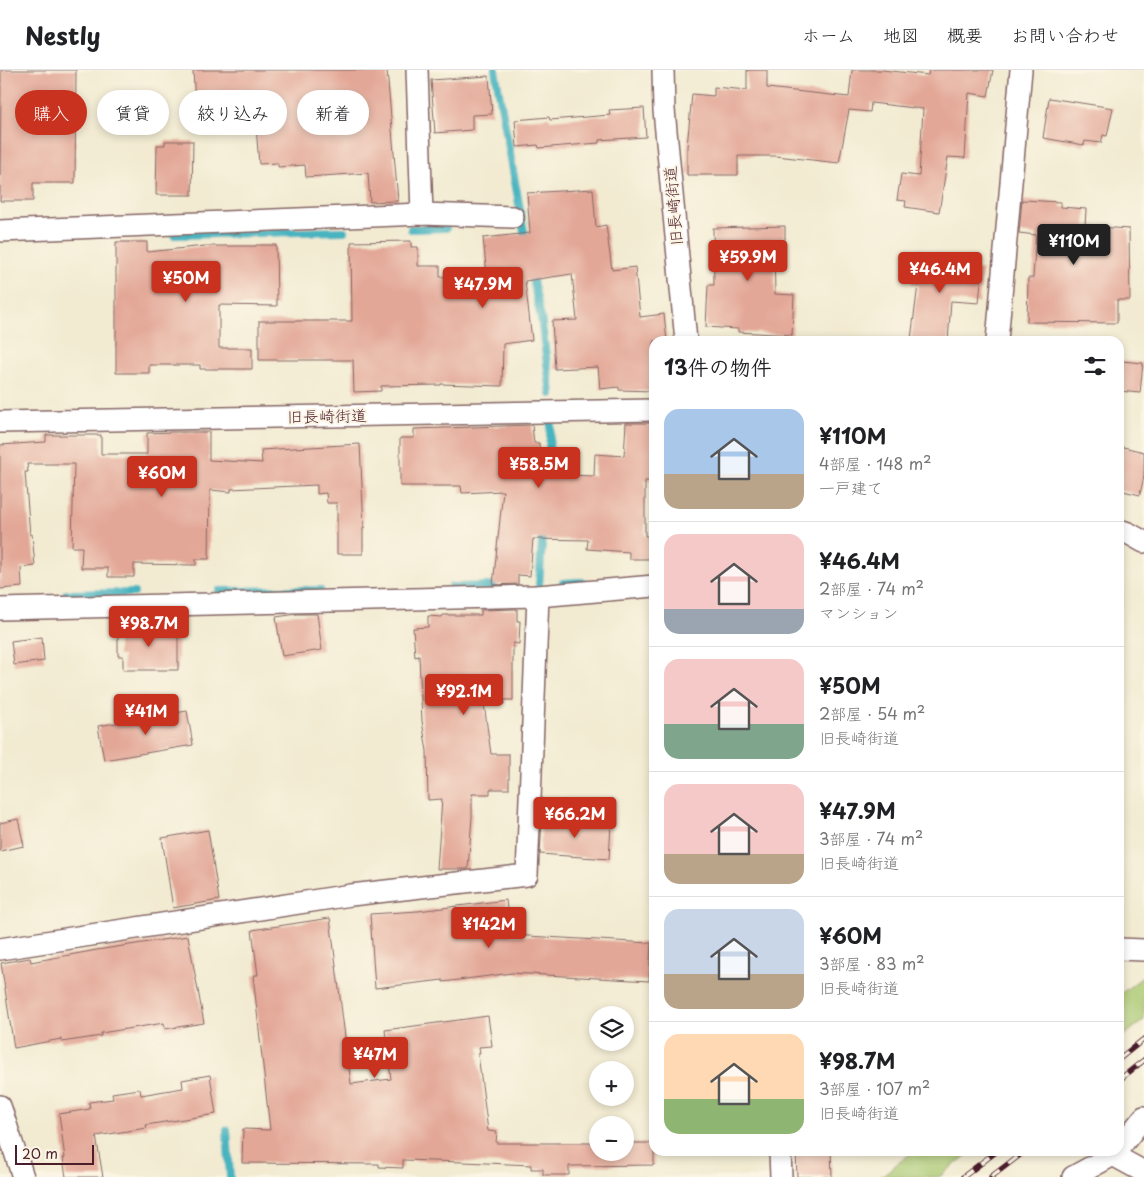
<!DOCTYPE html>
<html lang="ja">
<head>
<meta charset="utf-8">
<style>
	:root { --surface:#fff; --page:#f2f2f2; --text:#202124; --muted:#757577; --line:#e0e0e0; --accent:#c8321e }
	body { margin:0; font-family:"Playpen Sans","Klee One",sans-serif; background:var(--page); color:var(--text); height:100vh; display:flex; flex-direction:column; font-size:19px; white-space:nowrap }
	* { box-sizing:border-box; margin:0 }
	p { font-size:16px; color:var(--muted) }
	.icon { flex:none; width:28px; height:28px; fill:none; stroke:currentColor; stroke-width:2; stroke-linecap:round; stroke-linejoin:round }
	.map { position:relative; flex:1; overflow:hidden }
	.panel { position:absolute; left:649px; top:266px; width:475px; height:820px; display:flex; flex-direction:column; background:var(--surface); border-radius:15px; box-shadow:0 2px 8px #0003 }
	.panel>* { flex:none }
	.hud { position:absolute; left:15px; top:20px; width:475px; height:45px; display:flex; gap:10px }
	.fabs { position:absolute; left:589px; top:936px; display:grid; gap:10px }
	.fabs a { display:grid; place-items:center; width:45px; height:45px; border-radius:50%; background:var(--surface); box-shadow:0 2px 8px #0003; font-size:25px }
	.scale { position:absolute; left:15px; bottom:12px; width:79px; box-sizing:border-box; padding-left:5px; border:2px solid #4a1f2b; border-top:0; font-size:14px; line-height:18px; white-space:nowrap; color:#4a1f2b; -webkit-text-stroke:4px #fcf5e5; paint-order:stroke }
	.price { position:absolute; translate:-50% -42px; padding:0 11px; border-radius:5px; background:var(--accent); color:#fff; font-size:16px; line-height:32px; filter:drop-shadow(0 1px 2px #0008) }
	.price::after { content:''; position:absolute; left:50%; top:30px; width:15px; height:11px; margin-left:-8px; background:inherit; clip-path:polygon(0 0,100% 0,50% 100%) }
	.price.on { background:#222; color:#fff }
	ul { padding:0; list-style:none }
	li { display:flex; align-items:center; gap:15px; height:125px; padding:0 15px }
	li+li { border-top:1px solid var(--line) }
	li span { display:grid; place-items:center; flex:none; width:140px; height:100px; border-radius:15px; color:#555 }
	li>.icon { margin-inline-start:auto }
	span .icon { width:60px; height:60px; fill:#fffc; stroke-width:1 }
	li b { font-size:21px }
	h2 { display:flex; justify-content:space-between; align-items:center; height:60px; padding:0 15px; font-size:21px }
	.chip { padding:0 18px; border-radius:22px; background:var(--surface); box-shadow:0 2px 8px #0003; font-size:18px; line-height:45px }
	.chip.on { background:var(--accent); color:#fff }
	header { display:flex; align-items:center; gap:30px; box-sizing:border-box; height:70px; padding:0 25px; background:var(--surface); border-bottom:1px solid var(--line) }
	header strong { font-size:24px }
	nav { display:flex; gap:28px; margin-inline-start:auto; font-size:18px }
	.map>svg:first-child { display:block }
</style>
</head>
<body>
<header>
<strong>Nestly</strong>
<nav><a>ホーム</a><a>地図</a><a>概要</a><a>お問い合わせ</a></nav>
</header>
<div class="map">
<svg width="1144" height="1107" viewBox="0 0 1144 1107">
	<rect width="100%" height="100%" fill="#fcf5e5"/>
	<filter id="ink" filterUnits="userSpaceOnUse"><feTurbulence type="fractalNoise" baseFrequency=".02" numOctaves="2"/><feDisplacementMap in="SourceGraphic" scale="10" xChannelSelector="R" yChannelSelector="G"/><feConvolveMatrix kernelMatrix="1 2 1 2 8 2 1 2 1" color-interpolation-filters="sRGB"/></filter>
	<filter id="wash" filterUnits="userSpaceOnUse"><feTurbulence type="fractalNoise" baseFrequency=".0096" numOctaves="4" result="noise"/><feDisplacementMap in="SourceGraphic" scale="20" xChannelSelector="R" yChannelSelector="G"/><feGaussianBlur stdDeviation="1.12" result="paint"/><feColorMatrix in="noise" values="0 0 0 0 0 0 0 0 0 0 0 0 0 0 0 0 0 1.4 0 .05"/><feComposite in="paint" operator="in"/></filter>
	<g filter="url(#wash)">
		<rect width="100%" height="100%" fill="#f2ebd2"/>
		<g fill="#a7c76f" stroke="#78734d">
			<polygon points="1144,906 1144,950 1119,969 1119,925"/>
			<polygon points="914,1081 972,1081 939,1107 880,1107"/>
		</g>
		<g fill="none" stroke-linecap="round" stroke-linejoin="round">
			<g stroke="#46b4c0" stroke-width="8">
				<polyline points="495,0 526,173"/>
				<polyline points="411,159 446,158"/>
				<polyline points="174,165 344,161"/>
				<polyline points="531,201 541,248 551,324"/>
				<polyline points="546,413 551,355"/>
				<polyline points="563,513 582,512"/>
				<polyline points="539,515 543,459"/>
				<polyline points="452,517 493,516"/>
				<polyline points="219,521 320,520"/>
				<polyline points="66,524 134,523"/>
				<polyline points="227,1060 230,1107"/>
			</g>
		</g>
		<g id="blocks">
			<g fill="#e3a797">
				<polygon points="1,0 76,0 75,113 33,113 33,131 0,131"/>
				<polygon points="193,0 387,0 398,131 370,132 368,103 306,107 305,95 278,97 278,93 259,94 255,45 196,49"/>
				<polygon points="747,0 767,0 767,18 849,27 852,0 882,0 928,5 929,0 993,0 988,26 969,23 965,88 948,87 939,142 905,137 906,131 897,130 901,104 919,106 923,39 871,33 870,42 849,40 839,93 776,86 738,86 738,105 687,105 687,77 692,24 714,26 714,17 747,20"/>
				<polygon points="489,6 492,44 472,45 472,60 435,63 431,10"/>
				<polygon points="1049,28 1113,38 1107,66 1103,65 1101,73 1085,71 1084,75 1043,68"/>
				<polygon points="644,38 646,67 599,70 599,73 539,78 538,75 517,77 515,50 549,47 550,50 610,45 609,40"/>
				<polygon points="165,71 193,71 192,125 156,125 157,75 165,75"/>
				<polygon points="593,119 596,157 606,155 612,200 635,197 640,247 664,244 667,271 654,271 654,309 651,309 653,321 619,320 619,317 600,319 598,297 555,299 552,251 577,250 572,204 525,211 532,270 503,274 502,316 441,314 441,315 381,316 381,321 354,322 353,290 259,290 259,251 352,251 351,172 411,171 411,177 418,177 418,196 440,196 440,207 487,205 483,168 530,163 527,123"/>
				<polygon points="1022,130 1061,132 1061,137 1086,139 1085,156 1129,159 1130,230 1117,230 1117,253 1027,252 1028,208 1033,208 1036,165 1019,163"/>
				<polygon points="785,156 785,176 774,176 775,224 794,225 792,265 738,262 738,259 706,257 708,215 714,215 713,158"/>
				<polygon points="116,172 147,172 147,182 205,176 256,176 256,175 276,175 277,236 219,235 219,278 252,278 252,299 200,299 200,295 149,295 149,303 116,303"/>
				<polygon points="914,184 957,187 956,197 982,200 979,233 951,231 948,271 911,269 918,215 912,214"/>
				<polygon points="1122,291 1143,293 1140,323 1119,321"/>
				<polygon points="626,353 654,353 654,411 645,411 645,466 653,466 653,489 629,489 629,482 587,479 588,470 533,469 530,506 518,505 518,514 493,515 503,421 462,423 461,416 400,416 400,368 414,368 414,359 532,355 534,373 539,373 541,404 594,406 595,384 624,386"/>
				<polygon points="172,362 209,362 209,390 262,393 261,380 360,374 364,458 363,458 363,484 337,484 337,433 327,433 326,423 317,424 317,415 231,419 231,422 210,420 209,489 196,489 196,495 134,494 134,507 108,507 108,498 81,498 82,477 72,477 74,394 27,394 28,402 25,402 30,465 32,464 35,496 21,498 22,517 0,519 0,375 46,372 46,365 101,365 101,384 147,384 147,363"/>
				<polygon points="1119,376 1144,382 1144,406 1140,425 1119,420"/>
				<polygon points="517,539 517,551 520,551 519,574 513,573 513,630 504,630 504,634 484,634 491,684 509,684 509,719 490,719 490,724 472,724 472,747 468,799 437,799 442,729 428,730 427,681 422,651 419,586 415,587 413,558 428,557 428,546 442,547 443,545 481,545 481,540"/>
				<polygon points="297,544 317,544 322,580 282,586 276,547"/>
				<polygon points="118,556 178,556 178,600 123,600 123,586 118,586"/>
				<polygon points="42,567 44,591 14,595 11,571"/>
				<polygon points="187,641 193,675 104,690 98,656"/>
				<polygon points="18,749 24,776 0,781 0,753"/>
				<polygon points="542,749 611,754 609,789 540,784"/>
				<polygon points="208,760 219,830 173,838 162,768"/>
				<polygon points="506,830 510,865 651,873 649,911 512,903 443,912 443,910 375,918 370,844 418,841"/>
				<polygon points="330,848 351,1014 391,1009 385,960 488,946 492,976 479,977 480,984 478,984 488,1061 497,1062 496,1073 598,1073 598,1082 625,1082 625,1073 654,1073 654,1095 569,1096 569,1105 543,1105 543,1099 531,1099 531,1095 463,1092 403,1090 403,1098 379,1097 379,1094 242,1093 243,1059 270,1060 253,905 258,905 252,860"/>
				<polygon points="188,866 204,953 165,959 164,953 101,963 101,966 62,972 61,969 14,978 1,893 30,888 31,892 97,880"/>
				<polygon points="210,1005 216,1044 146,1055 147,1058 96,1066 103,1107 66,1107 63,1088 65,1088 59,1044 90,1039 89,1032 113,1029 112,1023 140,1019 141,1025 183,1018 182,1010"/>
				<polygon points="796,1081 831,1081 832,1107 797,1107"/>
			</g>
		</g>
	</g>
	<g filter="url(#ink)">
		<use href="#blocks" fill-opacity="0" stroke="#856665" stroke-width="1"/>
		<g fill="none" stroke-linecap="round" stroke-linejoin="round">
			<defs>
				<g id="street">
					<polyline points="417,0 422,144"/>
					<polyline points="663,0 664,40 686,271"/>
					<polyline points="0,161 422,144 513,147"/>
					<polyline points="997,271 1021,0"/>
					<polyline points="0,352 654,340"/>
					<polyline points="1119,460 1128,463 1144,472"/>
					<polyline points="0,539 538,526"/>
					<polyline points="0,879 351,825 527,805 538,526 654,516"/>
					<polyline points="1119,879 1144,880"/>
					<polyline points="0,1036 23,1107"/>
					<polyline points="1119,1078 1144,1047"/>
					<polyline points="780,1081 781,1107"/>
					<polyline points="1113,1085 1144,1102"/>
					<polyline points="1073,1107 1113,1085 1117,1081"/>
				</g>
			</defs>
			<use href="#street" stroke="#856665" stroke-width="24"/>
			<use href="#street" stroke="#fff" stroke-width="21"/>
			<defs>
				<g id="rail">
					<polyline points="1119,989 1144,969"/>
					<polyline points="1119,1010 1144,990"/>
					<polyline points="963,1107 997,1081"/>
					<polyline points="991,1107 1025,1081"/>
				</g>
			</defs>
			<use href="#rail" stroke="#4a1f2b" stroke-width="5.5"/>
			<use href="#rail" stroke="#fcf5e5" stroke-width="4" stroke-dasharray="11" stroke-linecap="butt"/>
		</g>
	</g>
	<g text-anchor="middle" stroke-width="4" stroke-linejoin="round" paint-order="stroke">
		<g font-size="16" fill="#4a1f2b" stroke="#fcf5e5">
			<text transform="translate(673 136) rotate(-95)" y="6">旧長崎街道</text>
			<text transform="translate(327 346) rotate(-1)" y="6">旧長崎街道</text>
		</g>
	</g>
</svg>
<div class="fabs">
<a><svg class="icon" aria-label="layers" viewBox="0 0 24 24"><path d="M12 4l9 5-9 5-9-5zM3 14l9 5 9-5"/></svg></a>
<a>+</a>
<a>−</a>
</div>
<div class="scale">20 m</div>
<b class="price on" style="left:1074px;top:196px">¥110M</b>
<b class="price" style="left:748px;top:212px">¥59.9M</b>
<b class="price" style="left:940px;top:224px">¥46.4M</b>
<b class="price" style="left:186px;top:233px">¥50M</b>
<b class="price" style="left:483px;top:239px">¥47.9M</b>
<b class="price" style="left:539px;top:419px">¥58.5M</b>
<b class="price" style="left:162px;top:428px">¥60M</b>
<b class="price" style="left:149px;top:578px">¥98.7M</b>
<b class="price" style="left:464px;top:646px">¥92.1M</b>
<b class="price" style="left:146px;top:666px">¥41M</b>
<b class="price" style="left:575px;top:769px">¥66.2M</b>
<b class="price" style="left:489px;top:879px">¥142M</b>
<b class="price" style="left:375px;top:1009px">¥47M</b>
<div class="hud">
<a class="chip on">購入</a>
<a class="chip">賃貸</a>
<a class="chip">絞り込み</a>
<a class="chip">新着</a>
</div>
<section class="panel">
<h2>13件の物件<svg class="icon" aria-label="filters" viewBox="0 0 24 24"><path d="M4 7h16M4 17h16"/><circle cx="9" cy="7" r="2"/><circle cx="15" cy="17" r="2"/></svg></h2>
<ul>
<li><span style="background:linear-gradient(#a9c7e8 65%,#b9a48a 0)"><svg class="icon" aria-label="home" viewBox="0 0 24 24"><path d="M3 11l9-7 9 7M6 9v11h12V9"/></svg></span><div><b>¥110M</b><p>4部屋 · 148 m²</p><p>一戸建て</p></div></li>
<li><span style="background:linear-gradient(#f6c9c9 75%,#9aa5b1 0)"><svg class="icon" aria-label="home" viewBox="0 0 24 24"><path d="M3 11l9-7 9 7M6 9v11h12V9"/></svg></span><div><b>¥46.4M</b><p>2部屋 · 74 m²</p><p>マンション</p></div></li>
<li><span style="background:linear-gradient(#f6c9c9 65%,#7fa58c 0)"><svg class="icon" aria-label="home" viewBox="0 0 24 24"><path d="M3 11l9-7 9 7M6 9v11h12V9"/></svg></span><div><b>¥50M</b><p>2部屋 · 54 m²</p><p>旧長崎街道</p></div></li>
<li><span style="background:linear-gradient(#f6c9c9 70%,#b9a48a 0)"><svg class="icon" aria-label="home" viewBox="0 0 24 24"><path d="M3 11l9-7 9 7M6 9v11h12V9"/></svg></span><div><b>¥47.9M</b><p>3部屋 · 74 m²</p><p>旧長崎街道</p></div></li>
<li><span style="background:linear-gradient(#c9d6e8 65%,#b9a48a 0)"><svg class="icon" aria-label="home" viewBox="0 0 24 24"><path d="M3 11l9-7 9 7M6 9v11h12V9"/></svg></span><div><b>¥60M</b><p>3部屋 · 83 m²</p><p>旧長崎街道</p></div></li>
<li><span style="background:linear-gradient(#ffd9b3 65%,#8fb573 0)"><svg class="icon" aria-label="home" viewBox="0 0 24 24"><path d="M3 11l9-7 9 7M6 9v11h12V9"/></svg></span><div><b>¥98.7M</b><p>3部屋 · 107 m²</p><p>旧長崎街道</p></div></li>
</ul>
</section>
</div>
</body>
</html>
